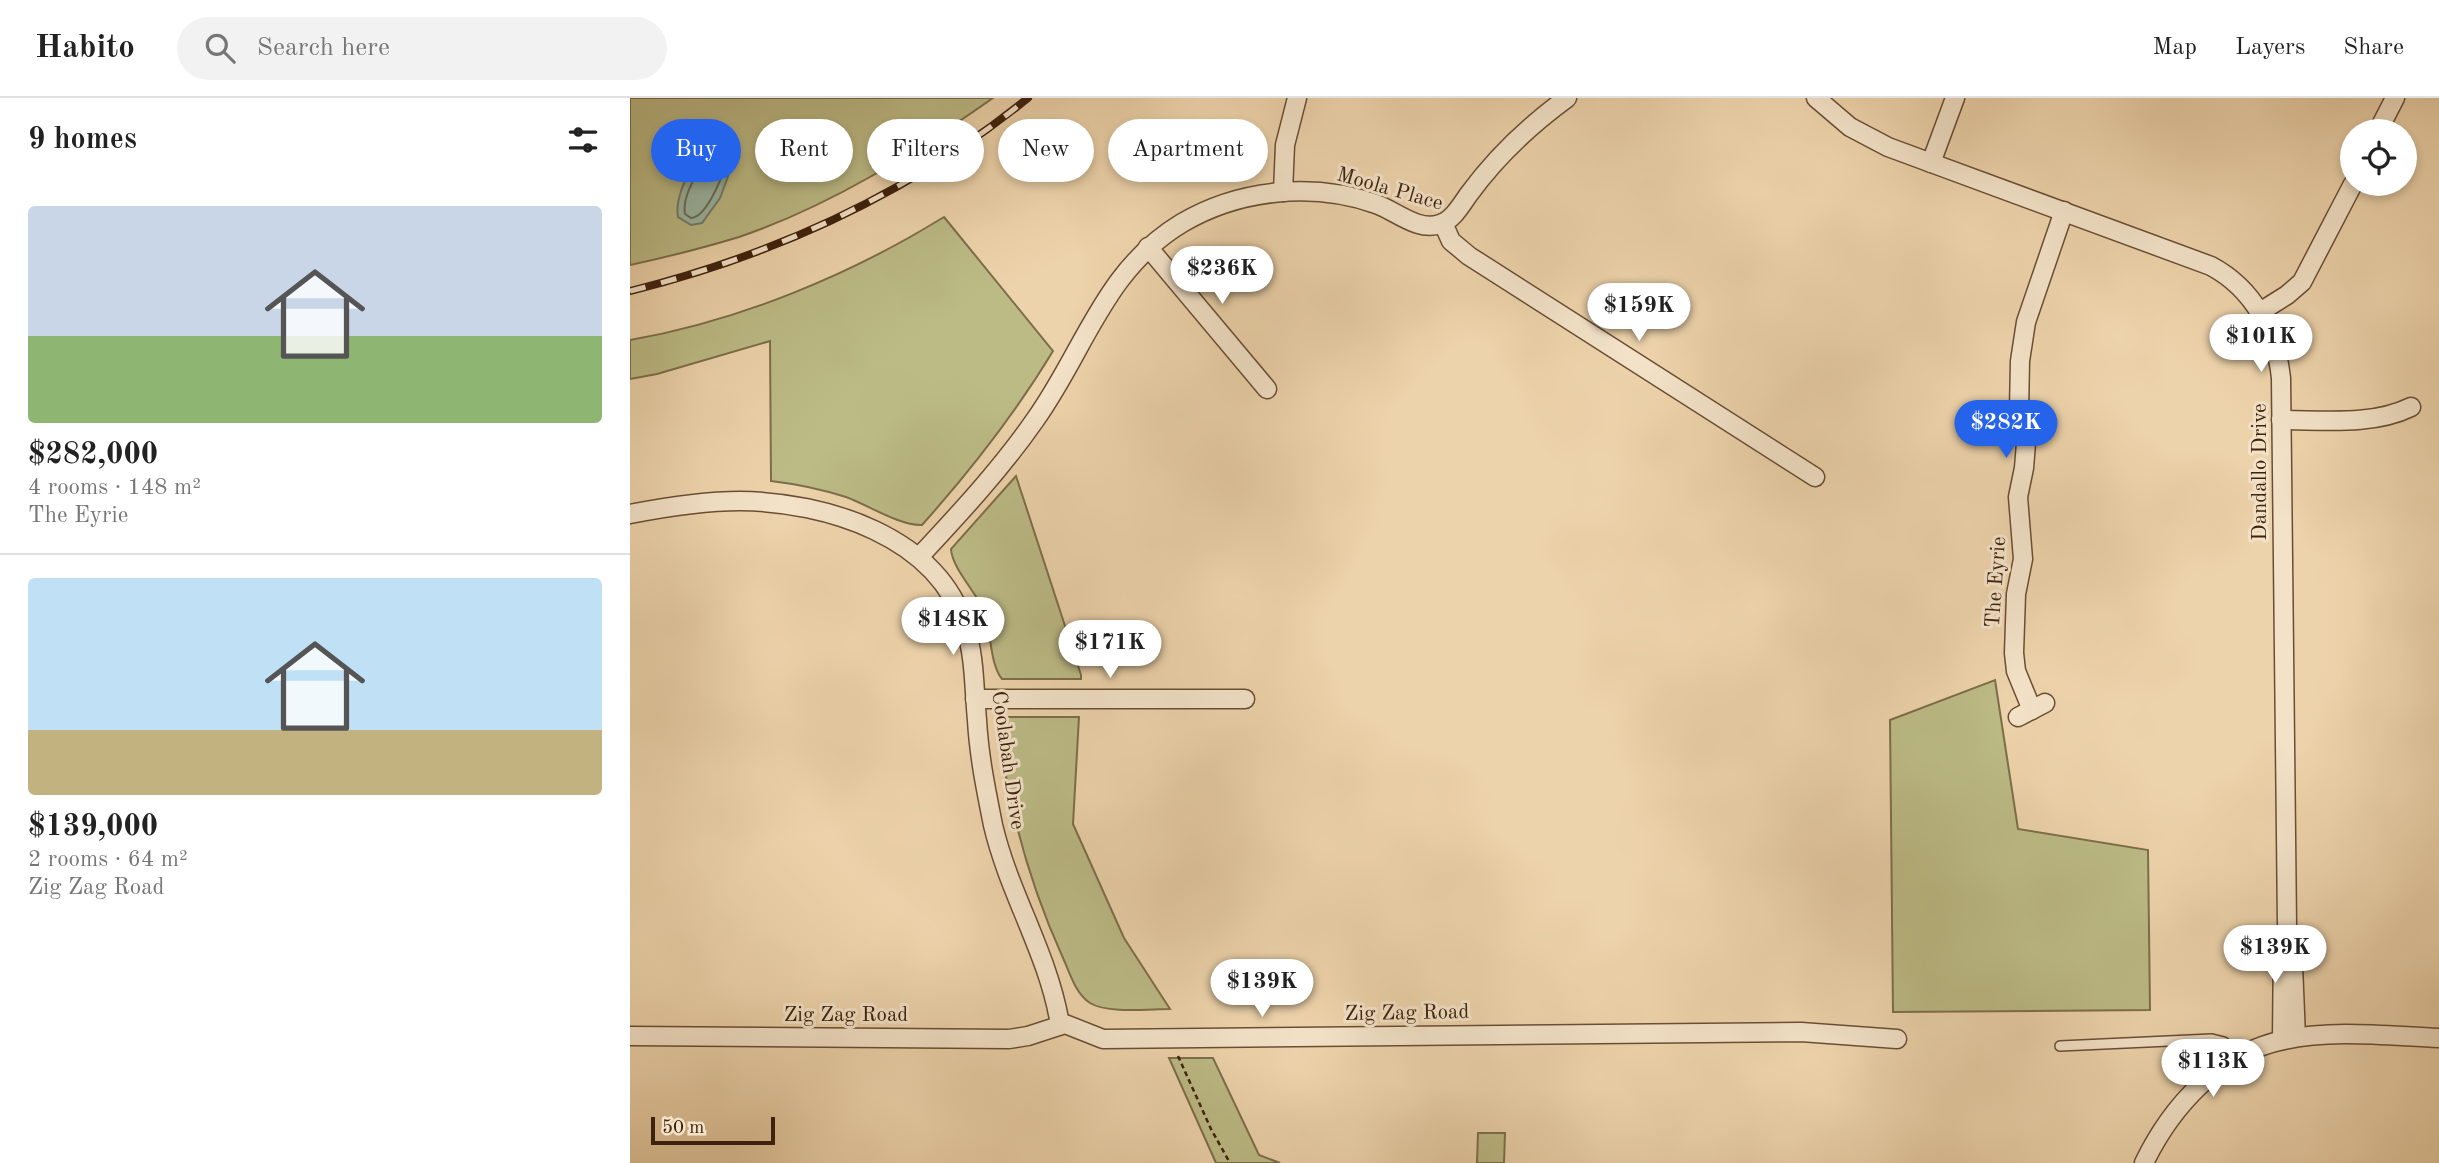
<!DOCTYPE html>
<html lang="en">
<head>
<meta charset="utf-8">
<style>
	:root { --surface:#fff; --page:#f2f2f2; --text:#222; --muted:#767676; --line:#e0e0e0; --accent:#2563eb }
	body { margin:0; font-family:"Old Standard TT",serif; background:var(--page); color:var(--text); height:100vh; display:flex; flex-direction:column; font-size:26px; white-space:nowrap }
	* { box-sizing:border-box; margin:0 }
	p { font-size:23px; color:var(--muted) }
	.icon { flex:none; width:38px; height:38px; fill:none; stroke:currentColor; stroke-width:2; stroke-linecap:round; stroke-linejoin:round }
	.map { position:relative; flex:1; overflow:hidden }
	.side { display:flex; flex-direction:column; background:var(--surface); width:630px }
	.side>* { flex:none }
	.top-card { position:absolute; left:21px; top:21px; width:665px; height:63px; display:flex; gap:14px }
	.fabs { position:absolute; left:1710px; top:21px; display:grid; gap:14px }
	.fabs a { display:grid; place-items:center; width:77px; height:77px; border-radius:50%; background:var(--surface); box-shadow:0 4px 10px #0003; font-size:35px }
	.scale { position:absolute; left:21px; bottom:18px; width:124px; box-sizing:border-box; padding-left:7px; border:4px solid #3e220d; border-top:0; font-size:19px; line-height:24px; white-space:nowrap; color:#3e220d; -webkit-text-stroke:5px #f3e2c8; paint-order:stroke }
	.price { position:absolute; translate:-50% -60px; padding:0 16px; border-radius:24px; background:#fff; color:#222; font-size:23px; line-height:46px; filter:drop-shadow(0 2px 4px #0008) }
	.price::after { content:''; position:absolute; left:50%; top:42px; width:21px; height:16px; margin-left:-10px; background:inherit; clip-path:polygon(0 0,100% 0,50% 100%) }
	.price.selected { background:var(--accent); color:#fff }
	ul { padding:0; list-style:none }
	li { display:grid; align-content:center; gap:14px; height:371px; padding:0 28px }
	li+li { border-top:2px solid var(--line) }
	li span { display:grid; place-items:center; height:217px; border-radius:7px; color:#555 }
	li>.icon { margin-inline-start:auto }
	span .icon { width:126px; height:126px; fill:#fffc; stroke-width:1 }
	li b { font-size:30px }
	h2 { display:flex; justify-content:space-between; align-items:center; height:84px; padding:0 28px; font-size:30px }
	.tag { padding:0 24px; border-radius:32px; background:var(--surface); box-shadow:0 4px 10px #0003; font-size:24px; line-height:63px }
	.tag.selected { background:var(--accent); color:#fff }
	header { display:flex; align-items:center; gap:42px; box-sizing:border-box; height:98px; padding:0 35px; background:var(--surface); border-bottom:2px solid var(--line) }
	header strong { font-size:33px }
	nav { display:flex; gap:38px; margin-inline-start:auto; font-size:24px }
	.search { width:490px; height:63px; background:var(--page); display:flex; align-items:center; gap:18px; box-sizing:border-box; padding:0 24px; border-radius:38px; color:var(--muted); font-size:26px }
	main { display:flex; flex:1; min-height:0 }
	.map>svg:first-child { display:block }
</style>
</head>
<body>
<header>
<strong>Habito</strong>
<div class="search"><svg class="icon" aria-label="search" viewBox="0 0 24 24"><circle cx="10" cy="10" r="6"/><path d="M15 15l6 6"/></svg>Search here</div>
<nav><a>Map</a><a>Layers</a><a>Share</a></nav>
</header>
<main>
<section class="side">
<h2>9 homes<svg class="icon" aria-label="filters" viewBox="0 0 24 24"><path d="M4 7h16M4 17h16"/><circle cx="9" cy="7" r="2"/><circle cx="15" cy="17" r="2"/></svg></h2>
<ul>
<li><span style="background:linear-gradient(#c9d6e8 60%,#8fb573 0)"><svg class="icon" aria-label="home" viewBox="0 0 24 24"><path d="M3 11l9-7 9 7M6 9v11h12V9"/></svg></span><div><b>$282,000</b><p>4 rooms · 148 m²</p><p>The Eyrie</p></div></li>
<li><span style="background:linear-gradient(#bfe0f5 70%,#c2b280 0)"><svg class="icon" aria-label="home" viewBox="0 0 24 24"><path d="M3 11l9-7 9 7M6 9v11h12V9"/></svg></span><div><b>$139,000</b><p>2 rooms · 64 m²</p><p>Zig Zag Road</p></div></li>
</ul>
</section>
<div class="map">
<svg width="1809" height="1065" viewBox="0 0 1809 1065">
	<rect width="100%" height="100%" fill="#edd3ab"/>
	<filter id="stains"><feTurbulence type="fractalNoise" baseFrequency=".00286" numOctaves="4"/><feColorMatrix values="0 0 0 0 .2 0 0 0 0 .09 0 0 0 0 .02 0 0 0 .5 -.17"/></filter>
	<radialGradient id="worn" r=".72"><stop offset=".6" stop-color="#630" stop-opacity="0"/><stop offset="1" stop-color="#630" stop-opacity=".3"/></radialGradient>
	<g fill="#bcbb86" stroke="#7d6e4a" stroke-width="2">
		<path d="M0,0H363C285,55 200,108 109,139C73,150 37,159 0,167Z"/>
		<path d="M314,119L423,253C385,316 341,372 292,427C270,428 238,407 216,399C191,391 166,386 141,383L140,243L27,276L0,281V242C109,223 220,177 314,119Z"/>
		<path d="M386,378L451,577V581H372C360,567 361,533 354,513C346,494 322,470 321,451Z"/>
		<polygon points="1365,582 1388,731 1518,752 1520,912 1263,914 1260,622"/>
		<path d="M375,619H449L443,726L494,840L540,911C519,911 478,916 460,905C445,895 440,875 433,860C399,785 378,709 368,627Z"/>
		<polygon points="539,960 583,960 629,1057 650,1065 586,1065"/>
		<polygon points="848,1035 875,1035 874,1065 847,1065"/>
	</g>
	<path fill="#9ab8a6" stroke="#757c69" stroke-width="2" d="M94,39L100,41L107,54L90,100L72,125L61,127L48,119C43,95 70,47 94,39Z"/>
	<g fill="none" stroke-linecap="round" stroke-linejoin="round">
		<path stroke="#6c6d5a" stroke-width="2" d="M91,47H96L99,54C97,70 77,120 61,120L55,116C51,96 75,59 91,47Z"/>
		<defs>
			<polyline id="lane" points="1430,948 1582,941 1594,944 1608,960"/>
			<g id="street">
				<path d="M1186,0L1220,29L1258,49L1581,168C1624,191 1646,234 1651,280L1657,828L1663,867L1666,939"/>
				<polyline points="1748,33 1765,0"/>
				<polyline points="1301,65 1325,0"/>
				<polyline points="653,94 655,47 667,0"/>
				<polyline points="813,125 821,143 839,158 1185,379"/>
				<polyline points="518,149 637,291"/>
				<polyline points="1630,214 1657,197 1672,184 1723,86"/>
				<path d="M1651,322C1694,322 1742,328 1781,309"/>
				<path d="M0,416C36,409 73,403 110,403C196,404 307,438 335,528C345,559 344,591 347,622C349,658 356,692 363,727C379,796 419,857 430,927"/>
				<path d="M289,459C330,415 371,371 405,322C455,252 474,172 552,125C610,91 683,84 746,106C766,113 788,134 810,126C823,122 831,107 839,96C866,59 900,27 937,0"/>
				<polyline points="345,601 615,601"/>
				<polyline points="1402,612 1386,573 1384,555 1386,496 1393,461 1388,399 1394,370 1396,345 1389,313 1390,263 1396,224 1434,113"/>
				<polyline points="1388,619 1415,605"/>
				<polyline points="0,938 379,941 398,938 435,926 473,941 1171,934 1267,941"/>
				<polyline points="1652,942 1653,842"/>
				<path d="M1514,1065C1541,1009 1589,955 1654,942C1703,931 1759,938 1809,940"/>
			</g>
		</defs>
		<use href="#lane" stroke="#6a4e34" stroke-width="12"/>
		<use href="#street" stroke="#6a4e34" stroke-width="21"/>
		<polyline stroke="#3e220d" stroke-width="2.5" stroke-dasharray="5 3.5" stroke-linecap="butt" points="548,958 581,1031 600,1065"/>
		<use href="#lane" stroke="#f3e2c8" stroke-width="9"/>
		<use href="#street" stroke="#f3e2c8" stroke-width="18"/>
		<defs>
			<path id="rail" d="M0,193C145,157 282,94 398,0"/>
		</defs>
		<use href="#rail" stroke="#3e220d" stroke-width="8"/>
		<use href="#rail" stroke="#f3e2c8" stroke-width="5" stroke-dasharray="16" stroke-linecap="butt"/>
	</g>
	<g text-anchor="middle" stroke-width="6" stroke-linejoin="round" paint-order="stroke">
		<g font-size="21" fill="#3e220d" stroke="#f3e2c8">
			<text transform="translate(760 90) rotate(16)" y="7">Moola Place</text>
			<text transform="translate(1629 374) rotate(-90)" y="7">Dandallo Drive</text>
			<text transform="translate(1365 484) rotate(-86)" y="7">The Eyrie</text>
			<text transform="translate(379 662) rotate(82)" y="7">Coolabah Drive</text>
			<text transform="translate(777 914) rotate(-1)" y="7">Zig Zag Road</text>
			<text x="216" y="923">Zig Zag Road</text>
		</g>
	</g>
	<rect width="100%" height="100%" filter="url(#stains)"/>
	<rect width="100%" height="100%" fill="url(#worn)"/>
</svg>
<div class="fabs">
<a><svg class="icon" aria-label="locate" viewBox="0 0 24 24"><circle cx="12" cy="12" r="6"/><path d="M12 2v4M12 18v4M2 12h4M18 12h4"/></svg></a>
</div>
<div class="scale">50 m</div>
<b class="price" style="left:592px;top:208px">$236K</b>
<b class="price" style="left:1009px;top:245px">$159K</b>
<b class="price" style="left:1631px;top:276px">$101K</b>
<b class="price selected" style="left:1376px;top:362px">$282K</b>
<b class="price" style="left:323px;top:559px">$148K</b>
<b class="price" style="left:480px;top:582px">$171K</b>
<b class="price" style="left:1645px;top:887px">$139K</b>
<b class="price" style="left:632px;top:921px">$139K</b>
<b class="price" style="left:1583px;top:1001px">$113K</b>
<div class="top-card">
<a class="tag selected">Buy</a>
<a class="tag">Rent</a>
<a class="tag">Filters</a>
<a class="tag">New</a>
<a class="tag">Apartment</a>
</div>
</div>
</main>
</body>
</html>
